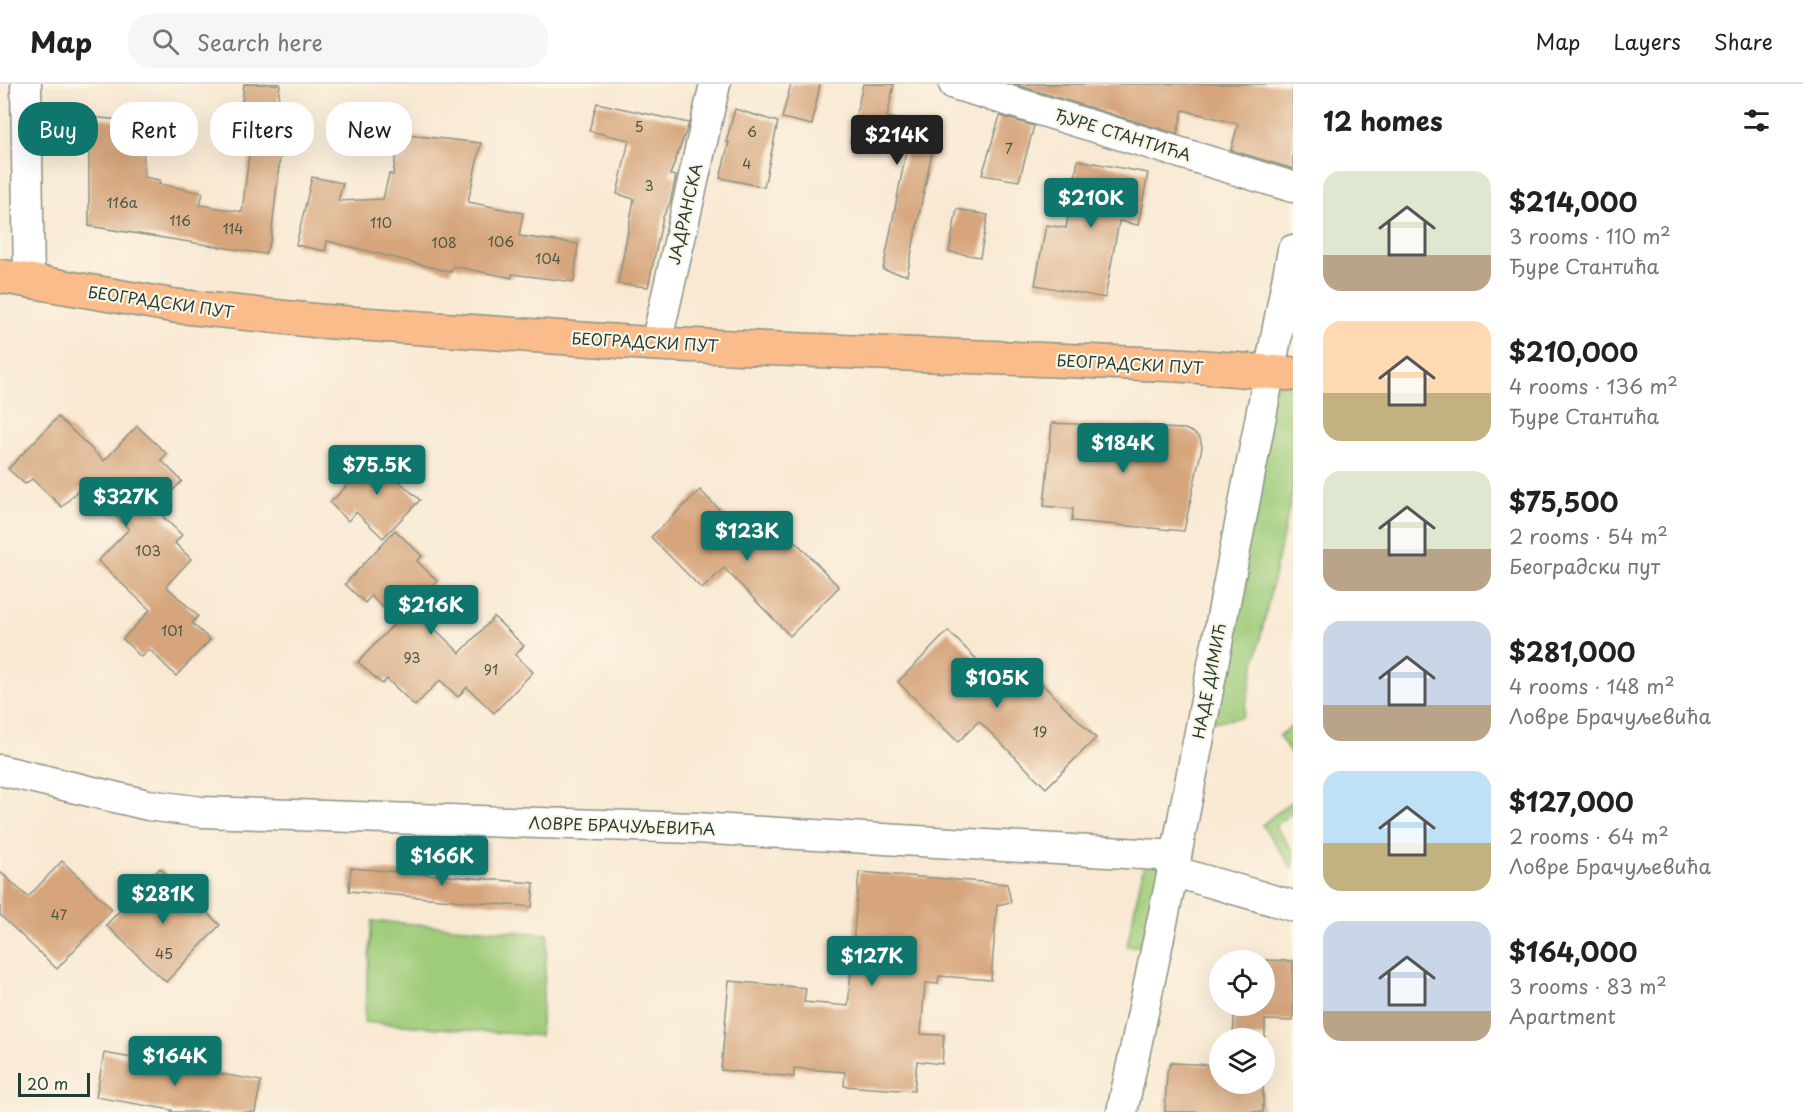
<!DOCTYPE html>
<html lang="en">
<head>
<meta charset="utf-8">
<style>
	:root { --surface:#fff; --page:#f6f6f6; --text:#202124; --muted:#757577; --line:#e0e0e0; --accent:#0f766e }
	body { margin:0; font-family:"Playpen Sans",sans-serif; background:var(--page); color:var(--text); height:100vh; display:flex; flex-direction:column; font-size:22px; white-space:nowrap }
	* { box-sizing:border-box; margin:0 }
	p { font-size:20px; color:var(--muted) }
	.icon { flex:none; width:33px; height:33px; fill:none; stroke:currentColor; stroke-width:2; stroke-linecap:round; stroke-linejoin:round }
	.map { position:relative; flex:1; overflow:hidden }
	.sheet { display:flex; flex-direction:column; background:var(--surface); width:510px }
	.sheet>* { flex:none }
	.top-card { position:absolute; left:18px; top:18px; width:570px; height:54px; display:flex; gap:12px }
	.buttons { position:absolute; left:1209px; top:866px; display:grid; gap:12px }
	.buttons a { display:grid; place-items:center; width:66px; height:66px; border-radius:50%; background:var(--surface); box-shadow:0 6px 24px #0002; font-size:30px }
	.scale { position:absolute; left:18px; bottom:15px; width:72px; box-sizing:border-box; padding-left:6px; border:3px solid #1f3d34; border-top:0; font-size:16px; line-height:21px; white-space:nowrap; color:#1f3d34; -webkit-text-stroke:4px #fcf5e5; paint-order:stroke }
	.price { position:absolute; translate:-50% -51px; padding:0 14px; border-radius:6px; background:var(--accent); color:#fff; font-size:20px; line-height:39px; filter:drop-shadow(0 2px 3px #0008) }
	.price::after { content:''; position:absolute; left:50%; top:36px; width:18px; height:14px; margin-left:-9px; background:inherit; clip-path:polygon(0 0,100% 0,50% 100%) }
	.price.current { background:#222; color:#fff }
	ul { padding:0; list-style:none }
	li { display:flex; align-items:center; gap:18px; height:150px; padding:0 30px }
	li span { display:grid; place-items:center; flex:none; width:168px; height:120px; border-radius:18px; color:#555 }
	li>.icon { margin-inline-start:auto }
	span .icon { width:72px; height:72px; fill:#fffc; stroke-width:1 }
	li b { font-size:26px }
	h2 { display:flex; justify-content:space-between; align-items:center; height:72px; padding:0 30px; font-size:26px }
	.chip { padding:0 21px; border-radius:24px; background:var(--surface); box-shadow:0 6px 24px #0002; font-size:21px; line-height:54px }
	.chip.current { background:var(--accent); color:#fff }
	header { display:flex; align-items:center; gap:36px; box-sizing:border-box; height:84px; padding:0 30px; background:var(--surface); border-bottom:2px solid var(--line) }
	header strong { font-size:28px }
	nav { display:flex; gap:33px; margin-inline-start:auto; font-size:21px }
	.search { width:420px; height:54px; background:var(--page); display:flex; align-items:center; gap:15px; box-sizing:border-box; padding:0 21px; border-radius:24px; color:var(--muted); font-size:22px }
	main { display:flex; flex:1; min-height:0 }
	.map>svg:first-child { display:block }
</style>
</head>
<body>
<header>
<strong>Map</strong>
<div class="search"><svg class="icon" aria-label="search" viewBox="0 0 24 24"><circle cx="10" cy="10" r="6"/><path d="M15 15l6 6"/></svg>Search here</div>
<nav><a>Map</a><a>Layers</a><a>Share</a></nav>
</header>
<main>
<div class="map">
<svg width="1293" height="1028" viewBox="0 0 1293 1028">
	<rect width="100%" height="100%" fill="#fcf5e5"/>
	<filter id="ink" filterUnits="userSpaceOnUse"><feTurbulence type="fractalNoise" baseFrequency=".0167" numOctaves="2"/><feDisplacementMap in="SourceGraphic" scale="12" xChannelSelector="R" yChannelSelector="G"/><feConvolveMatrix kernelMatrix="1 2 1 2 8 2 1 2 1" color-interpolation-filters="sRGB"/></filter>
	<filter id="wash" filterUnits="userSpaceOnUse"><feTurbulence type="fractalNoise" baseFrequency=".008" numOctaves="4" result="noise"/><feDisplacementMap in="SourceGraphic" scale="24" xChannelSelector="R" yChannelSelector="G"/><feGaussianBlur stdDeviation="1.35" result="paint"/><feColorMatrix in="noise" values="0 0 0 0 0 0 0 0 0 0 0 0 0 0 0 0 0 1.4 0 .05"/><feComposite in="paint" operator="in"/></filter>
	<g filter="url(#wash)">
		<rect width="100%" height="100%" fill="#f9e9d3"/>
		<g fill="#9fcc7a" stroke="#5f8457" stroke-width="1.5">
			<polygon points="1270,289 1293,290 1293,406 1243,633 1200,640"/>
			<polygon points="1293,641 1293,673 1279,652"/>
			<polygon points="1293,716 1293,728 1275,742 1293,767 1293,785 1262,741"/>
			<polygon points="1146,770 1176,772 1157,863 1127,862"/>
			<polygon points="372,837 548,850 540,952 364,938"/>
		</g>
		<g id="blocks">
			<g fill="#d6a57c">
				<polygon points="244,0 280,0 277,27 241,27"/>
				<polygon points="791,0 820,0 812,41 782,34"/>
				<polygon points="863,0 894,0 887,33 937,43 907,191 883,186 906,68 850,58"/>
				<polygon points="1013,0 1293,0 1293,85 1231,66 1238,40 1183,26 1177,50"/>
				<polygon points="597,19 689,39 670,91 676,92 670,119 663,133 648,203 618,200 634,115 617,110 629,56 589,47"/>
				<polygon points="735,25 778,38 764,103 720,94 729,58 726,58"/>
				<polygon points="1000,32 1034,42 1019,97 982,91"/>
				<polygon points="89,33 143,38 144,93 160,96 159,100 203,109 200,121 242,128 249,71 280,73 271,155 265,170 89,142"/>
				<polygon points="399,50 481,59 468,118 523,129 519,152 578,160 574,198 512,190 512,194 453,182 451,188 327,157 325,167 296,161 312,93 343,99 338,117 383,115 389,90 393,91"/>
				<polygon points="1078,76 1148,89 1138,141 1119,137 1105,214 1035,201 1046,141 1066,144"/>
				<polygon points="957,125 988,131 980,173 949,168"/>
				<polygon points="58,333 104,377 137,342 167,370 161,376 182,397 155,425 182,451 175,459 191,475 166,502 198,532 192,539 210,556 176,592 149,565 141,573 123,555 150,526 98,477 129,445 83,401 62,423 32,395 25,400 8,385"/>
				<polygon points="1052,339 1185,345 1192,348 1200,354 1202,363 1184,447 1072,437 1073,425 1044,422"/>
				<polygon points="380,367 406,391 400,398 420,416 383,454 356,428 348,437 330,419"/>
				<polygon points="700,406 754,461 777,438 839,503 790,552 724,484 702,505 651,453"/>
				<polygon points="395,446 422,472 417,477 437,497 412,523 460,569 494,533 524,562 515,571 533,588 494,629 467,603 458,613 440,596 415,622 387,595 382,600 358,578 397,537 371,512 365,519 345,500"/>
				<polygon points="948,547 1014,612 1034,592 1096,654 1046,704 979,637 958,658 898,598"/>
				<polygon points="62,777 112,825 57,885 0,831 0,788 28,813"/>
				<polygon points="160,784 220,841 166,898 106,841"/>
				<polygon points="351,784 534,799 532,823 349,807"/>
				<polygon points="859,788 1007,800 1011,818 997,821 991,896 939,892 938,900 925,899 921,950 944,951 942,980 917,977 914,1007 844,1002 845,988 794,984 794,993 721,986 729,897 806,904 804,918 848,922"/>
				<polygon points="1264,876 1293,877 1293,937 1265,936 1265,953 1233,952 1235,921 1264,921"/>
				<polygon points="104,969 261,997 255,1028 171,1028 172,1026 96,1013"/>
				<polygon points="1171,979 1217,981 1215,991 1220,991 1220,999 1263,999 1263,1028 1165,1028 1167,987"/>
			</g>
		</g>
	</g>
	<g filter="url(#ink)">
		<use href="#blocks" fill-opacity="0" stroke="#8c9384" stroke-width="1.5"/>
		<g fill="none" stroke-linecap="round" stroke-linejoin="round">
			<defs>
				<g id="minor">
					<polyline points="26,0 29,197"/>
					<polyline points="954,0 1293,103"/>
					<polyline points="656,260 715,0"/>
					<polyline points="0,686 148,721 202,728 695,744 1176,772"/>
					<polyline points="1172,787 1293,822"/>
					<polyline points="1122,1028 1176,772 1293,166"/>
				</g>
				<polyline id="major" points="0,192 175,222 319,237 656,260 1179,281 1293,290"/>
			</defs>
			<use href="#minor" stroke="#8c9384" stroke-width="33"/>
			<use href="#major" stroke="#8c9384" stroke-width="36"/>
			<use href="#minor" stroke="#fff" stroke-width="30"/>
			<use href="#major" stroke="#fabc8b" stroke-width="33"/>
		</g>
	</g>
	<g text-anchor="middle" stroke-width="4.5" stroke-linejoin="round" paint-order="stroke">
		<g font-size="14" fill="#4d5746">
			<text x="639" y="48">5</text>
			<text x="752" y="53">6</text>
			<text x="1009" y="70">7</text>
			<text x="747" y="85">4</text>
			<text x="649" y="107">3</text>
			<text x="122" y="124">116a</text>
			<text x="180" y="142">116</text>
			<text x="381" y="144">110</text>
			<text x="233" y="150">114</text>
			<text x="501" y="163">106</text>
			<text x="444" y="164">108</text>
			<text x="548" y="180">104</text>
			<text x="148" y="472">103</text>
			<text x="172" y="552">101</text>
			<text x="412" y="579">93</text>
			<text x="491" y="591">91</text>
			<text x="1040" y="653">19</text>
			<text x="59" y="836">47</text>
			<text x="164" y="875">45</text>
		</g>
		<g font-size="16" fill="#1f3d34" stroke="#fcf5e5">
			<text transform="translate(1123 51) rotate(17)" y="6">ЂУРЕ СТАНТИЋА</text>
			<text transform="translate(685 130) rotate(-77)" y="6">ЈАДРАНСКА</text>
			<text transform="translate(161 218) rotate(8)" y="6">БЕОГРАДСКИ ПУТ</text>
			<text transform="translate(645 258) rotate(3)" y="6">БЕОГРАДСКИ ПУТ</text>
			<text transform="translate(1130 280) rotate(3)" y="6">БЕОГРАДСКИ ПУТ</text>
			<text transform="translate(1209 597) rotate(-79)" y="6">НАДЕ ДИМИЋ</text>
			<text transform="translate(622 742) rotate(2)" y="6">ЛОВРЕ БРАЧУЉЕВИЋА</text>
		</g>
	</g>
</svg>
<div class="buttons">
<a><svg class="icon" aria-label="locate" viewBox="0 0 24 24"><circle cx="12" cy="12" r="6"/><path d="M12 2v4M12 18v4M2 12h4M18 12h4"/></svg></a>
<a><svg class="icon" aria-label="layers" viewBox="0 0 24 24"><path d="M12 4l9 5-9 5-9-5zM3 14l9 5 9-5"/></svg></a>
</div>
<div class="scale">20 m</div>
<b class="price current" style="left:897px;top:82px">$214K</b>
<b class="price" style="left:1091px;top:145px">$210K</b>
<b class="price" style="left:1123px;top:390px">$184K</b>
<b class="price" style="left:377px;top:412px">$75.5K</b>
<b class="price" style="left:126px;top:444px">$327K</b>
<b class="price" style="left:747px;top:478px">$123K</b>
<b class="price" style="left:431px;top:552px">$216K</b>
<b class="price" style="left:997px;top:625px">$105K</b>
<b class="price" style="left:442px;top:803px">$166K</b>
<b class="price" style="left:163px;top:841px">$281K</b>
<b class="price" style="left:872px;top:903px">$127K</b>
<b class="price" style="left:175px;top:1003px">$164K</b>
<div class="top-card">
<a class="chip current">Buy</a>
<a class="chip">Rent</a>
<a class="chip">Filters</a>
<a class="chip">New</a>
</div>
</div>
<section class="sheet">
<h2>12 homes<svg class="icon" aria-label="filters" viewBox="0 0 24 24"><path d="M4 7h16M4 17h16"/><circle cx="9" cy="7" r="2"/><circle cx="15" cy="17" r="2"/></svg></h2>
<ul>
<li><span style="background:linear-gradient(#dfe7d0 70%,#b9a48a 0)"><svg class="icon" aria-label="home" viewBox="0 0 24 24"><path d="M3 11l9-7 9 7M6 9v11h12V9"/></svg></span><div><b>$214,000</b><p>3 rooms · 110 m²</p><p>Ђуре Стантића</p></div></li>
<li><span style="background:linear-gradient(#ffd9b3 60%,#c2b280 0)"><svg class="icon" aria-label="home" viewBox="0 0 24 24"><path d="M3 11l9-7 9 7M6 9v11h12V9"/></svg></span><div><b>$210,000</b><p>4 rooms · 136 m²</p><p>Ђуре Стантића</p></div></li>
<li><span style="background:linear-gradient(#dfe7d0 65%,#b9a48a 0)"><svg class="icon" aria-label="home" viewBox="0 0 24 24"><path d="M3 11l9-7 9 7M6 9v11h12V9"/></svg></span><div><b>$75,500</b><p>2 rooms · 54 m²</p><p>Београдски пут</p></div></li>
<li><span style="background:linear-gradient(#c9d6e8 70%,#b9a48a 0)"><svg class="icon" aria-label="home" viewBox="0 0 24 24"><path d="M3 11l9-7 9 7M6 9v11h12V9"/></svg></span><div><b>$281,000</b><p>4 rooms · 148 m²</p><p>Ловре Брачуљевића</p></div></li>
<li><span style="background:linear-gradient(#bfe0f5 60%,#c2b280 0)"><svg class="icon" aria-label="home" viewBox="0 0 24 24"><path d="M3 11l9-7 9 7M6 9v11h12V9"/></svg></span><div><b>$127,000</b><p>2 rooms · 64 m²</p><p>Ловре Брачуљевића</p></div></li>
<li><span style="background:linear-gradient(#c9d6e8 75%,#b9a48a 0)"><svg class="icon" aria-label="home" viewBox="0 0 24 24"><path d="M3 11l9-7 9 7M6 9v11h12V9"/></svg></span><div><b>$164,000</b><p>3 rooms · 83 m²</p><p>Apartment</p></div></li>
</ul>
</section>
</main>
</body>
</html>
